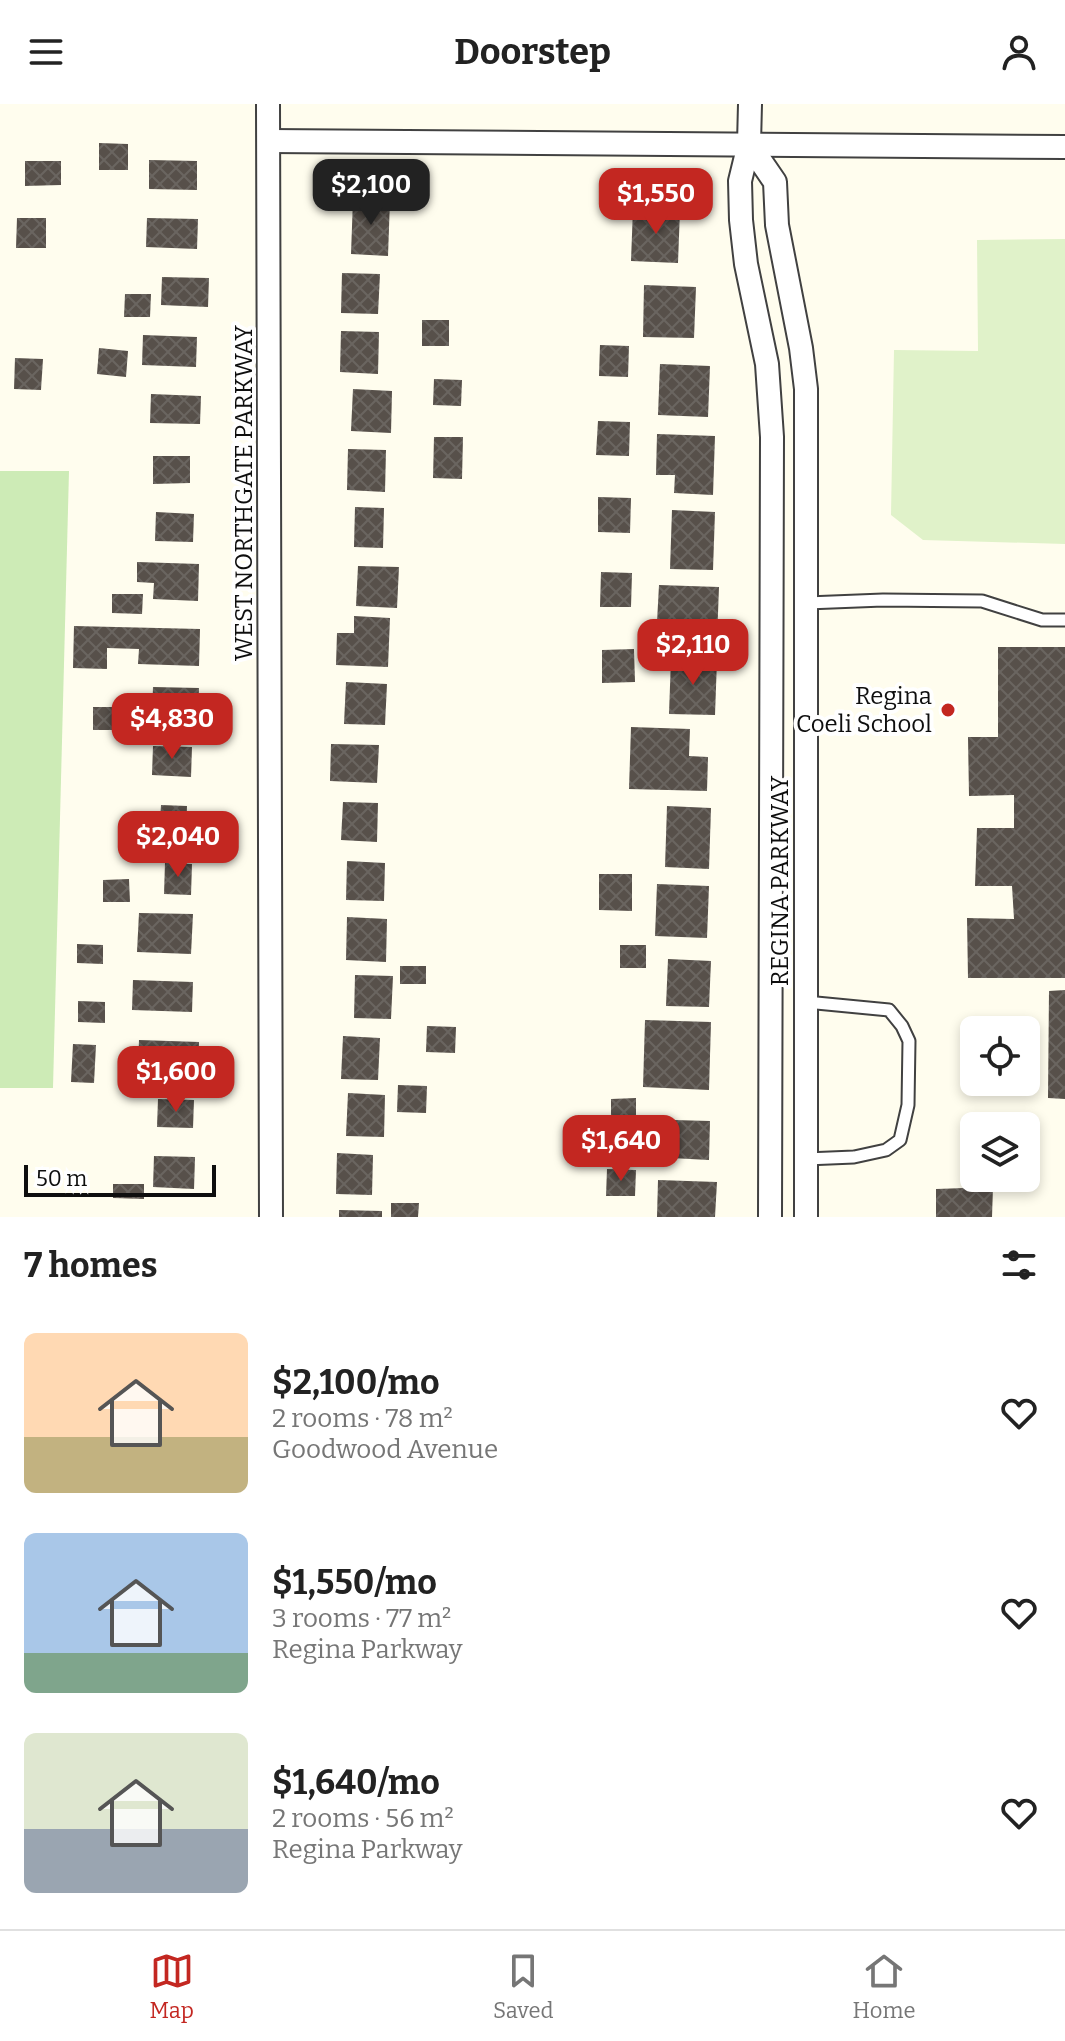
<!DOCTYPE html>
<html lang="en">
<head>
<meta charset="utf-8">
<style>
	:root { --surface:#fff; --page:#f6f6f6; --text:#222; --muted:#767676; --line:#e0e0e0; --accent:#c32721 }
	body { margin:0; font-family:Bitter,serif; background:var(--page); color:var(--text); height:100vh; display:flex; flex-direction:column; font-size:30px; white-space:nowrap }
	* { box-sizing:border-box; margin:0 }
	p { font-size:26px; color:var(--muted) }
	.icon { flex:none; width:44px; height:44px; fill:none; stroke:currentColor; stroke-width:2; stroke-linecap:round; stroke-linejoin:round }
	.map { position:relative; height:1113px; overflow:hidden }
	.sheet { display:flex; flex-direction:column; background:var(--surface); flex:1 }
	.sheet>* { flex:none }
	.buttons { position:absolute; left:960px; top:912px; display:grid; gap:16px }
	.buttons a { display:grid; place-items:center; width:80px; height:80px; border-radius:12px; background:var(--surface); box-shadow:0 4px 12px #0003; font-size:40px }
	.scale { position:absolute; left:24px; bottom:20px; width:192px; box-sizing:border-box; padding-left:8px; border:4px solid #0e0e0e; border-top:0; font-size:22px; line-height:28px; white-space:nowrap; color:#0e0e0e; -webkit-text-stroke:6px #fff; paint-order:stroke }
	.price { position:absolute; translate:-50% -68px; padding:0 18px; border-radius:16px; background:var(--accent); color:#fff; font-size:26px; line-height:52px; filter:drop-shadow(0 2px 4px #0008) }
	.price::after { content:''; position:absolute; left:50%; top:48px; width:24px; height:18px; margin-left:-12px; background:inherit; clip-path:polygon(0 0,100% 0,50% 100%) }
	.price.selected { background:#222; color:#fff }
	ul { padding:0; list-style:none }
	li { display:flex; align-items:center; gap:24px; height:200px; padding:0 24px }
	li span { display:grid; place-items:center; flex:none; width:224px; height:160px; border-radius:12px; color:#555 }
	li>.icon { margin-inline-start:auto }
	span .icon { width:96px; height:96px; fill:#fffc; stroke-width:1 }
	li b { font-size:34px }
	h2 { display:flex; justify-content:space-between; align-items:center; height:96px; padding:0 24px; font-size:34px }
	header { display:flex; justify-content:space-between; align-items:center; height:104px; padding:0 24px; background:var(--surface); font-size:36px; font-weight:700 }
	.tabs { display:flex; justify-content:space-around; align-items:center; height:112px; border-top:2px solid var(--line); background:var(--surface); font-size:22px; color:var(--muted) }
	.tabs a { display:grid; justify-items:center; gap:4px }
	.tabs .selected { color:var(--accent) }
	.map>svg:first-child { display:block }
</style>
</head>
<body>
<header><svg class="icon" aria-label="menu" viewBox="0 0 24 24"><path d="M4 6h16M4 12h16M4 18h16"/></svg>Doorstep<svg class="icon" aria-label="person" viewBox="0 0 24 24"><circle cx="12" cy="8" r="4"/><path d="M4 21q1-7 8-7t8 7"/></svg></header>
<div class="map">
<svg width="1065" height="1113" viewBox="0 0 1065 1113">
	<defs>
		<pattern id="building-cross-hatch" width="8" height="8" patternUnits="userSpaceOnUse" patternTransform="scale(2)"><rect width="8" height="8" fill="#57504a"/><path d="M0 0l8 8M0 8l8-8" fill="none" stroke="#6a6560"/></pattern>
	</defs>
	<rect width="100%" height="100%" fill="#fffdee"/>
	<polygon fill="#cdebb6" points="0,367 69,367 53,984 0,984"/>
	<polygon fill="#e0f2c9" points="1065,135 1065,440 923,436 891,411 894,246 978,247 977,136"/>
	<g fill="url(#building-cross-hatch)">
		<polygon points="99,39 128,40 128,66 99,66"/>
		<polygon points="149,56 197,57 197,86 149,85"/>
		<polygon points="25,57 61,57 61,81 25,82"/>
		<polygon points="353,95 390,96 388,152 351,150"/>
		<polygon points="633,104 680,106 678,159 631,157"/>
		<polygon points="17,114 46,114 46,144 16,144"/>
		<polygon points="147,114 198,115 197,145 146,143"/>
		<polygon points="342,169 380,170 378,210 341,209"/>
		<polygon points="162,173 209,174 208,203 161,201"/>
		<polygon points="644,181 696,183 694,234 643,233"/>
		<polygon points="125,190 151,190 150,213 124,213"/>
		<rect x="422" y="216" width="27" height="26"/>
		<polygon points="341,227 379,228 378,270 340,268"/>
		<polygon points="143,231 197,233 196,263 142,261"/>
		<polygon points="600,241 629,242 628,273 599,272"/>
		<polygon points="99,244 128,247 126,273 97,270"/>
		<polygon points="15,254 43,255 41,286 14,285"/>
		<polygon points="660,260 710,262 708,313 658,311"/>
		<polygon points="434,275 462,276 461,302 433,301"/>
		<polygon points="353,285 392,287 391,329 351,327"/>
		<polygon points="151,290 201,292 200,320 150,319"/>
		<polygon points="598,317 630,318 629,352 596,351"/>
		<polygon points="657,330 715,332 713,391 674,389 675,371 656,371"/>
		<polygon points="434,333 463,333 462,375 433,374"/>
		<polygon points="348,345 386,346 385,388 347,386"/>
		<polygon points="153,352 190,352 190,379 153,380"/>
		<polygon points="598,393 631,394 630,429 598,428"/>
		<polygon points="355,403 384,404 383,444 354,443"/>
		<polygon points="672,406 715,408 713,466 670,465"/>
		<polygon points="156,408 194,410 193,438 155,437"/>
		<polygon points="137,458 199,460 198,497 153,495 154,479 137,478"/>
		<polygon points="358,462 399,463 397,504 356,502"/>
		<polygon points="601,468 632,469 631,503 600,503"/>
		<polygon points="659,481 719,483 717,536 673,535 674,518 657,518"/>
		<polygon points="112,490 143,490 142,510 112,509"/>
		<polygon points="354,512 390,514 388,563 336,561 337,529 354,529"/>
		<polygon points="74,522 200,525 199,562 138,560 139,545 107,544 107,565 73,564"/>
		<polygon points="998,543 1065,543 1065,874 968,874 967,814 1014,815 1012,782 975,782 977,724 1014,724 1014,691 969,692 968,633 998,633"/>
		<polygon points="634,545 635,578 602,579 602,546"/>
		<polygon points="671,554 717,556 715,611 669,610"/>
		<polygon points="346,578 387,580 385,621 344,620"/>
		<polygon points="153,583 199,584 198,615 152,614"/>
		<rect x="93" y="603" width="49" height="23"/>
		<polygon points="631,623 690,625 689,652 708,653 707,687 629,685"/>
		<polygon points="331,640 379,641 377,679 330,677"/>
		<polygon points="153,642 192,643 191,673 152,671"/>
		<polygon points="343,698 378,699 377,738 341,736"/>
		<polygon points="161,701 187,702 186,732 159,731"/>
		<polygon points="667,702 711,704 709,765 665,763"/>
		<polygon points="347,757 385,759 384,797 346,796"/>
		<polygon points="165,759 192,760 191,791 164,790"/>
		<polygon points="599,770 632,770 632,807 599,806"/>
		<polygon points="129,775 130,798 103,798 103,776"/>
		<polygon points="657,780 709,782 707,834 655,832"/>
		<polygon points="139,809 193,810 191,850 137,848"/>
		<polygon points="347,813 387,815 386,858 346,856"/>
		<polygon points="77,840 103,841 103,860 77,859"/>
		<rect x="620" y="841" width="26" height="23"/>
		<polygon points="668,855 711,857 709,903 666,902"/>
		<rect x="400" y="862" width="26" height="18"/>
		<polygon points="355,871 393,872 391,915 354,914"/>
		<polygon points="133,876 193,878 192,908 132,906"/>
		<polygon points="1065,886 1065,995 1048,994 1049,887"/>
		<polygon points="78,897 105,898 105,919 78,918"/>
		<polygon points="645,916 711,918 709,986 643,983"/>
		<polygon points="427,922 456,923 455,949 426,948"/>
		<polygon points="343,932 380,934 378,976 341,975"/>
		<polygon points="139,936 199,938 198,968 138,966"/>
		<polygon points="73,940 96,941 94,979 71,978"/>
		<polygon points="398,981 427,982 426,1009 397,1008"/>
		<polygon points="348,989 385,991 384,1033 346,1032"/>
		<polygon points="636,994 636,1015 611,1015 611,995"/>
		<polygon points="158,995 194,996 193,1024 157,1023"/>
		<polygon points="673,1016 710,1017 709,1056 671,1054"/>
		<polygon points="337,1049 373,1051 372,1091 336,1090"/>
		<polygon points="154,1052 195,1053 194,1085 153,1083"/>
		<polygon points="607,1065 636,1066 635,1092 606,1092"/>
		<polygon points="658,1076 717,1078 715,1113 657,1113"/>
		<polygon points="113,1080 144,1080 144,1095 113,1094"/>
		<polygon points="993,1083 992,1113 936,1113 936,1085"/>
		<polygon points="391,1099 419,1099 418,1113 391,1113"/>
		<polygon points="339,1106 382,1107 382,1113 339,1113"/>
	</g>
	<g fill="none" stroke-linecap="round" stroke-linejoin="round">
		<defs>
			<g id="service">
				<polyline points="807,499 883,496 982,497 1042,516 1065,516"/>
				<polyline points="806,898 889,906 902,922 909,937 908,1001 900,1036 886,1046 854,1053 806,1055"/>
			</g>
			<g id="minor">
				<polyline points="268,0 271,1113"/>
				<polyline points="750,0 749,40 740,77 741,116 746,160 767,260 772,333 770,1113"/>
				<polyline points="269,37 1065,43"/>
				<polyline points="749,40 775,78 777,121 801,244 806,285 806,1113"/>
			</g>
		</defs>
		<use href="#service" stroke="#414141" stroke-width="15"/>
		<use href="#minor" stroke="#414141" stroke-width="26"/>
		<use href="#service" stroke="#fff" stroke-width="11"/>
		<use href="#minor" stroke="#fff" stroke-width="22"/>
	</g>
	<circle fill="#c32721" stroke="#fff" stroke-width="3" cx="948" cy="606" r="8"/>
	<g text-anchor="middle" stroke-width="8" stroke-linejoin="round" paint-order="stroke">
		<g font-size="24" fill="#0e0e0e" stroke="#fff">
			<text transform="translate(244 389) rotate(-90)" y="8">WEST NORTHGATE PARKWAY</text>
			<text transform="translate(780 777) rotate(-90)" y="8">REGINA PARKWAY</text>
		</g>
		<g font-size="24" fill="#0e0e0e" stroke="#fff" text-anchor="end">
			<text x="932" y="600">Regina<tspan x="932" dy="28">Coeli School</tspan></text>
		</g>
	</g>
</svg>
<div class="buttons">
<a><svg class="icon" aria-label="locate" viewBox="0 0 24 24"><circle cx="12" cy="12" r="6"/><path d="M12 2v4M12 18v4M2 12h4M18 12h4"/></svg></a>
<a><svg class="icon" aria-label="layers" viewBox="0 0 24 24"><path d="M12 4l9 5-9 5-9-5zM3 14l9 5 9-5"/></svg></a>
</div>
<div class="scale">50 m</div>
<b class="price selected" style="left:371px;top:123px">$2,100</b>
<b class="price" style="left:656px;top:132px">$1,550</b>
<b class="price" style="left:693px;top:583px">$2,110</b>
<b class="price" style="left:172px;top:657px">$4,830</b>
<b class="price" style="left:178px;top:775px">$2,040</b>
<b class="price" style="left:176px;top:1010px">$1,600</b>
<b class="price" style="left:621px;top:1079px">$1,640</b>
</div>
<section class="sheet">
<h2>7 homes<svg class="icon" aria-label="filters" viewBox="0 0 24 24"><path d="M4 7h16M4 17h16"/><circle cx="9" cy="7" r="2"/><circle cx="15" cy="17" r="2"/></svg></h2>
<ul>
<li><span style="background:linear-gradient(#ffd9b3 65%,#c2b280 0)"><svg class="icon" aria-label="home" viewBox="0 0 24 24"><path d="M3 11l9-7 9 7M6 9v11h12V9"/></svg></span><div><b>$2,100/mo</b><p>2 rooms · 78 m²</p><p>Goodwood Avenue</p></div><svg class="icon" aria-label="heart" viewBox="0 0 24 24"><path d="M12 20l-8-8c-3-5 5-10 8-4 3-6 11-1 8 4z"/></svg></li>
<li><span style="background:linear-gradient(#a9c7e8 75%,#7fa58c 0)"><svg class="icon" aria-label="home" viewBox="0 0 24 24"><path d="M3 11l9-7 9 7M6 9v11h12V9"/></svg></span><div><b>$1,550/mo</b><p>3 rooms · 77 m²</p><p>Regina Parkway</p></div><svg class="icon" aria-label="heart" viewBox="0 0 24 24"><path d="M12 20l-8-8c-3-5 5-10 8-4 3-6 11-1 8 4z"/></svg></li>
<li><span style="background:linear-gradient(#dfe7d0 60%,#9aa5b1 0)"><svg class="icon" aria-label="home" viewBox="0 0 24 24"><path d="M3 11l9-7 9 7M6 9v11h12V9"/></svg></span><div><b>$1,640/mo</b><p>2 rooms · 56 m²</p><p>Regina Parkway</p></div><svg class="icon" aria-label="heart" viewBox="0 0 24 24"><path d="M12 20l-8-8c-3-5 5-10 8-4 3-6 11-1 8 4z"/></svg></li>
</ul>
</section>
<nav class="tabs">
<a class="selected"><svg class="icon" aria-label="map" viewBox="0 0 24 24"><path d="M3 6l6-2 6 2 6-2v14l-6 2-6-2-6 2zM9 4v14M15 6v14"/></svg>Map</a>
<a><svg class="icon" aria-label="saved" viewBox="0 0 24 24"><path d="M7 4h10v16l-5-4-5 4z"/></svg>Saved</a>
<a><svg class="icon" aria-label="home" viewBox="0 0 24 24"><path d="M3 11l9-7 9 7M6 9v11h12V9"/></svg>Home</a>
</nav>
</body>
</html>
